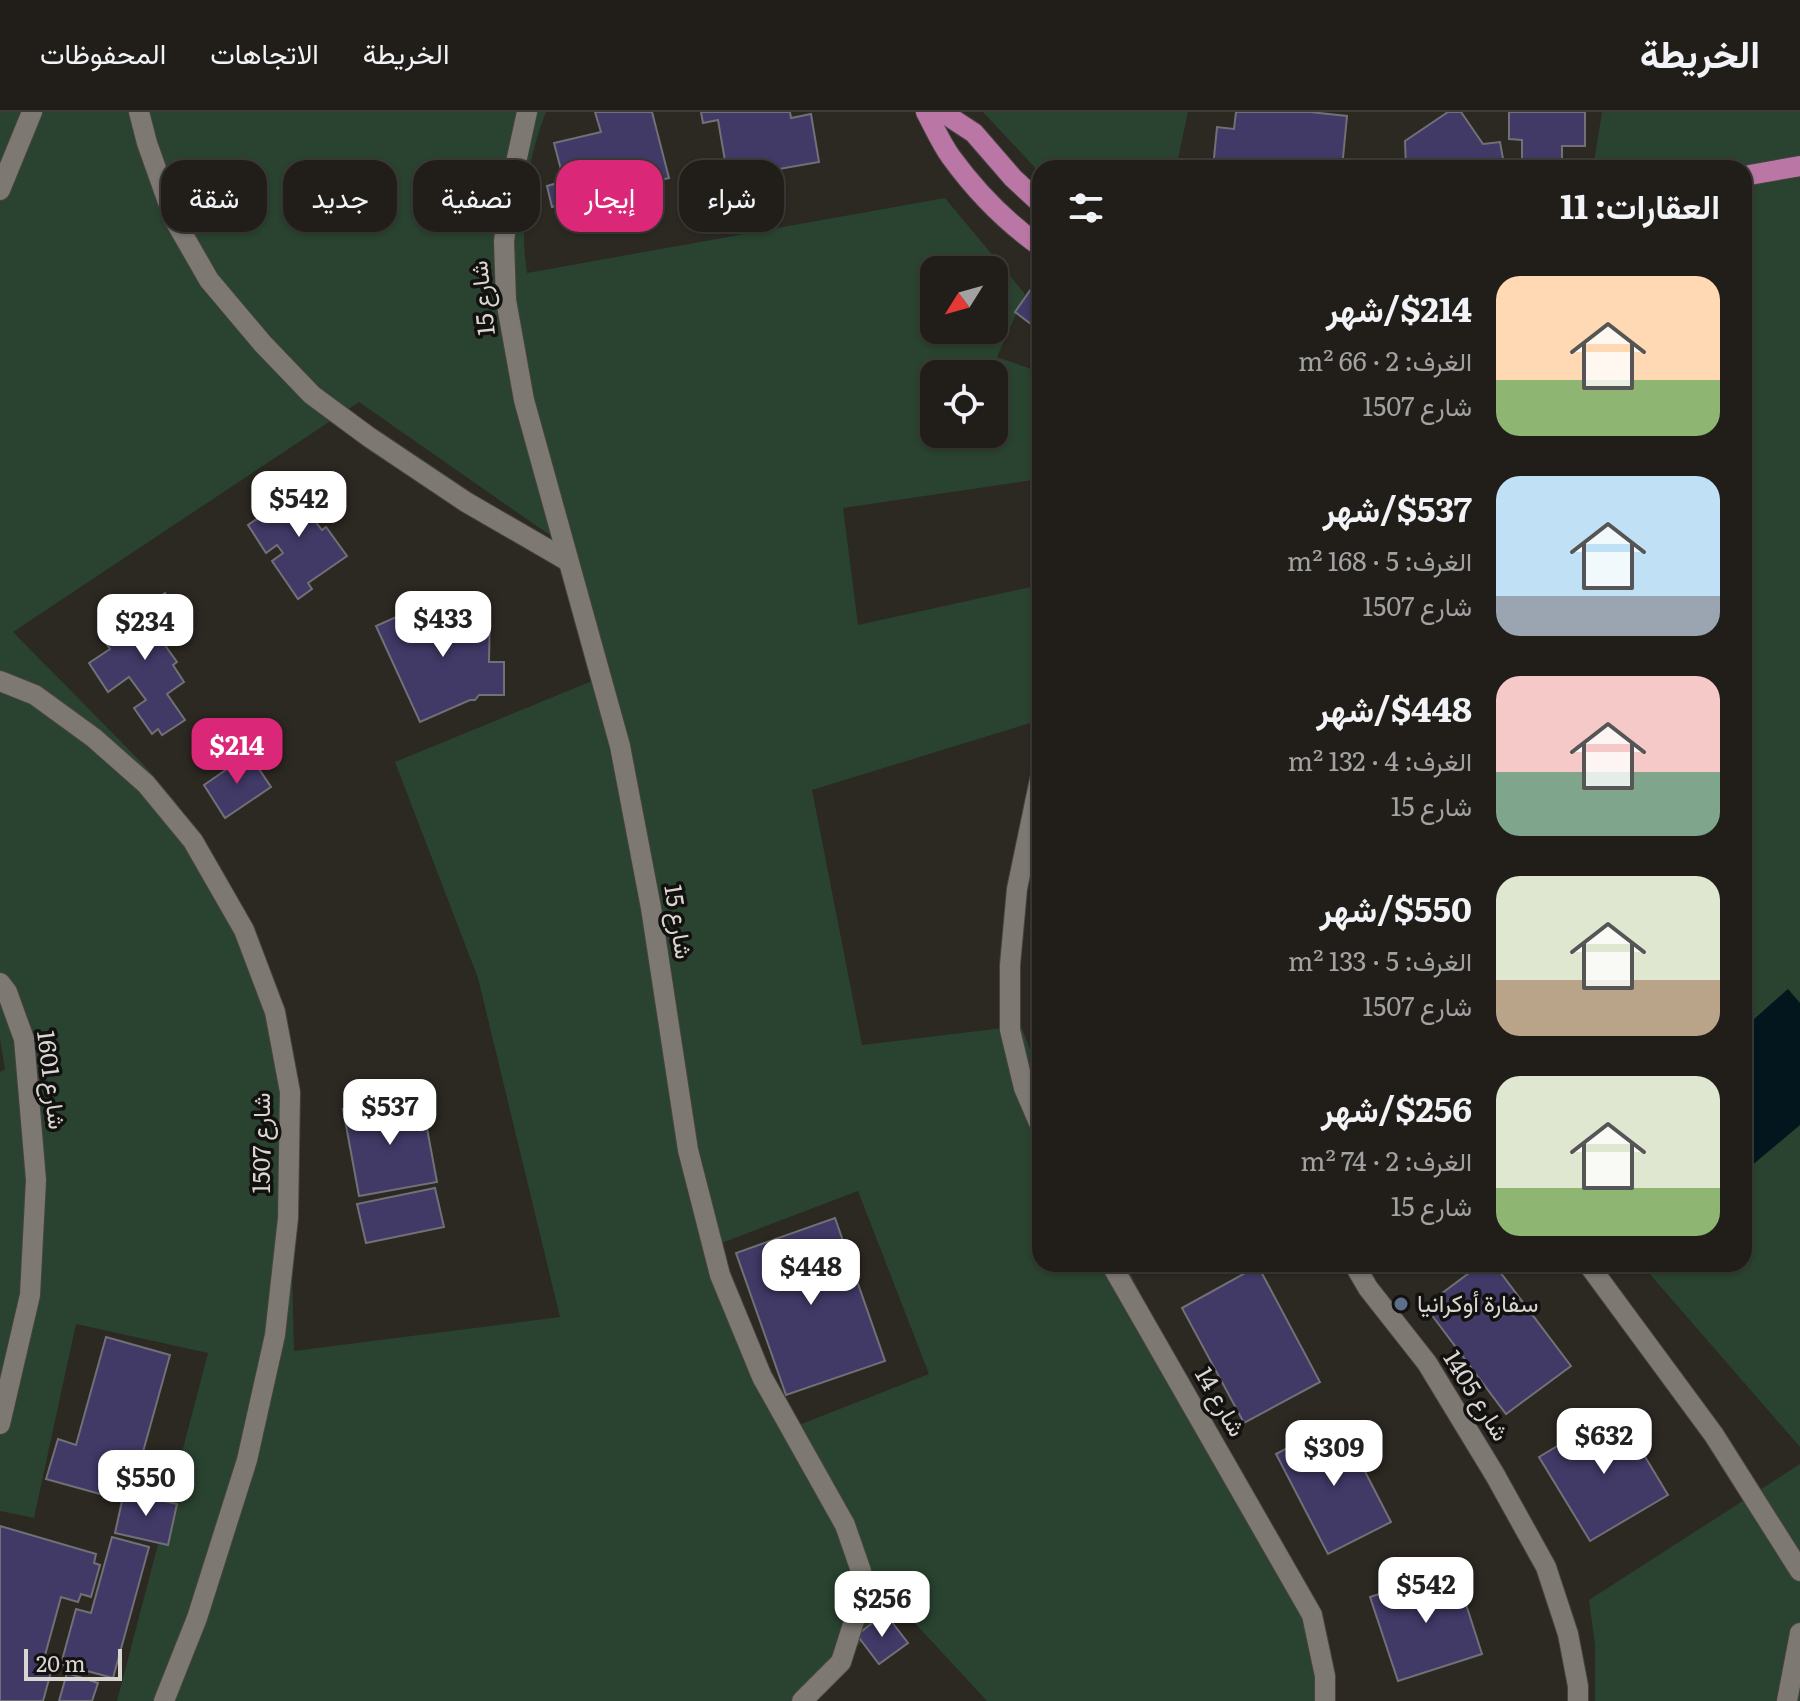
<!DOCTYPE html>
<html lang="ar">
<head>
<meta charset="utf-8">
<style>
	:root { --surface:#211e1a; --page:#2d2b27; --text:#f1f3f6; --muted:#a2a2a2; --line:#3e3c39; --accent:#db2777 }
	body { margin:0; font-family:Literata,Vazirmatn,serif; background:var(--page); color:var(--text); direction:rtl; height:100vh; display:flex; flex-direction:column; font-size:30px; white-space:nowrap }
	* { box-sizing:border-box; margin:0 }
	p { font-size:26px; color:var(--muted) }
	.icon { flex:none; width:44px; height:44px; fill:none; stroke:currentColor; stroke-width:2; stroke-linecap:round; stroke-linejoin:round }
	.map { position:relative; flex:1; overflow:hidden; direction:ltr }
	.panel { position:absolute; left:1032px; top:48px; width:720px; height:1112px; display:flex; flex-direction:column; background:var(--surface); border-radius:24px; box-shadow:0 2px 6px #0004,0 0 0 2px var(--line); direction:rtl }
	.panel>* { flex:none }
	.banner { position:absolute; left:24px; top:48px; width:760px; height:72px; direction:rtl; display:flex; gap:16px }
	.needle { width:52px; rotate:233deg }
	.fabs { position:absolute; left:920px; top:144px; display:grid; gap:16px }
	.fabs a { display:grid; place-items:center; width:88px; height:88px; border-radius:16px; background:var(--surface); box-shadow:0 2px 6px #0004,0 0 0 2px var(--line); font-size:40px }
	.scale { position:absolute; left:24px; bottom:20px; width:98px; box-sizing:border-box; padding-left:8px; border:4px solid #d9d6d2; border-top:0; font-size:22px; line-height:28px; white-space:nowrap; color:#d9d6d2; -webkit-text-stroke:6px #13110f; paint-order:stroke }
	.price { position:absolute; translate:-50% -68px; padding:0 18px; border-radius:16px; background:#fff; color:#222; font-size:26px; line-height:52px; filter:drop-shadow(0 2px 4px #0008) }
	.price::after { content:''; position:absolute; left:50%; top:48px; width:24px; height:18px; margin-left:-12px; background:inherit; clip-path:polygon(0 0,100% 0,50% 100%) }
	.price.selected { background:var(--accent); color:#fff }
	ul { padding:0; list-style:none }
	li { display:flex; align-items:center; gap:24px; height:200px; padding:0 32px }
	li span { display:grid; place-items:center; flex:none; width:224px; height:160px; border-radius:24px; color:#555 }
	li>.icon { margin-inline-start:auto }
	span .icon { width:96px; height:96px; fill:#fffc; stroke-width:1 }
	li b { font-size:34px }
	h2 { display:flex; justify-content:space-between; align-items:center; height:96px; padding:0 32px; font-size:34px }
	.tag { padding:0 28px; border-radius:24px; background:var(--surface); box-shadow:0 2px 6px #0004,0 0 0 2px var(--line); font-size:28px; line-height:72px }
	.tag.selected { background:var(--accent); color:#fff }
	header { display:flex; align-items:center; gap:48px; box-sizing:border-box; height:112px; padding:0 40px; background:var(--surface); border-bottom:2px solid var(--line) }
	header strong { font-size:38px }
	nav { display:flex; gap:44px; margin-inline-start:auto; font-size:28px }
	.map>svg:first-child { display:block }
</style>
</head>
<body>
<header>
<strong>الخريطة</strong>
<nav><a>الخريطة</a><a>الاتجاهات</a><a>المحفوظات</a></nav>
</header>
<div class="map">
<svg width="1800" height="1589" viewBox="0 0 1800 1589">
	<rect width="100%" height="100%" fill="#2c2822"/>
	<g fill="#294330" fill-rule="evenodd">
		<path d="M0,0H546C526,50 519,108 527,161L945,86L1025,182L997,245L1040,260V367L843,396L858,513L1040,473V608L812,678L862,933L1021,914L1040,963V1152H1126L1141,1183L1256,1397L1324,1537L1331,1589H987L899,1494L846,1545L793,1589H117L208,1241L76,1212L34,1406L0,1399V960L5,957L0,927ZM934,158H994V218H934ZM934,262H994V322H934ZM359,290L551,424L597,567L395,650L478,866L560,1205L294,1239L288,993L245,811L201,727L174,688L143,652L13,520ZM858,1079L929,1262L791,1316L719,1132Z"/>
		<polygon points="983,0 1188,0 1176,56 1040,56 1040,61"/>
		<polygon points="1602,0 1800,0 1800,1335 1641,1152 1744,1152 1744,56 1593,56"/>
		<polygon points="1800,1352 1800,1589 1595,1589 1595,1533 1589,1488"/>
	</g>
	<polygon fill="#03161e" points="1788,877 1800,891 1800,1013 1744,1060 1744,916"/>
	<g fill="#413966" stroke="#717077" stroke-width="2">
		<polygon points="595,0 652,0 669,66 661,68 663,80 615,92 614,86 578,95 577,89 552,95 547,74 564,69 554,31 601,20"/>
		<polygon points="701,0 790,0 791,6 811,2 819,50 728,66 718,8 703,11"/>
		<polygon points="1236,0 1310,0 1347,4 1342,56 1213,56 1217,15 1234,17"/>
		<polygon points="1448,0 1461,0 1483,32 1500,30 1504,52 1498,56 1406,56 1405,29"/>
		<polygon points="1509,0 1585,0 1585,34 1562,34 1562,52 1522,51 1522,28 1509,27"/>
		<polygon points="1031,177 1040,183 1040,200 1031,212 1015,200"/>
		<polygon points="310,371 330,399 315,409 322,418 326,415 347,444 308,471 312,477 298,487 272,449 283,441 277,433 266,441 248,413"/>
		<polygon points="165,481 187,512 162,529 177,550 173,553 184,570 167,582 185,608 162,623 158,617 152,622 134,596 146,588 129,565 108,580 89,551 110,537 101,524"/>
		<polygon points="449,496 490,497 489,550 504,550 504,583 479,583 475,588 470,588 420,610 376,514 414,497 419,508 429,503 449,504"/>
		<polygon points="249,642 271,675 225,706 204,673"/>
		<polygon points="421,984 437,1070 359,1084 343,997 374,991 378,1010 394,1007 390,990"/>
		<polygon points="435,1076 444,1115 366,1131 357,1092"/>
		<polygon points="835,1106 885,1249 786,1283 736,1141"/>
		<polygon points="1481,1152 1494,1152 1571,1254 1506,1302 1425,1194"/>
		<polygon points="1258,1154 1320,1270 1244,1311 1182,1196"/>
		<polygon points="106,1225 170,1243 136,1365 124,1362 118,1387 46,1367 58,1327 76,1333"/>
		<polygon points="1617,1298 1668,1383 1590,1429 1539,1345"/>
		<polygon points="1339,1309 1391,1410 1328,1442 1276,1342"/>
		<polygon points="124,1380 177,1392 168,1433 115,1421"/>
		<polygon points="0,1414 96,1442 94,1451 100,1453 91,1485 81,1482 78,1490 61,1485 44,1547 54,1549 43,1589 0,1589"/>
		<polygon points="112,1425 149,1435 113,1566 61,1552 76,1497 91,1501"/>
		<polygon points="1455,1458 1482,1542 1398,1569 1370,1485"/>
		<polygon points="885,1501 908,1531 879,1552 857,1523"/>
		<polygon points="67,1561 98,1571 92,1589 59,1589"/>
	</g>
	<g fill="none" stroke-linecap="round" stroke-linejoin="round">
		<defs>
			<g id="minor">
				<polyline points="139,0 147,31 174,107 209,168 263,232 312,283 369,325 466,390 568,449"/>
				<polyline points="527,0 513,64 504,129 506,188 524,288 620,634 651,796 688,1038 720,1163 762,1265 845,1413 861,1459 855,1506 841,1550 802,1589"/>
				<polyline points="0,78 32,0"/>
				<polyline points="0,569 35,583 94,626 146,672 193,729 244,818 275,900 290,980 288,1106 275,1223 247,1348 197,1506 164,1589"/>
				<polyline points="1040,667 1017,777 1010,853 1010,918 1024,976 1040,1013"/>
				<polyline points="0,871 7,880 24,927 36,1068 30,1183 0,1312"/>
				<polyline points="1111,1152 1312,1503 1325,1564 1325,1589"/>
				<polyline points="1354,1152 1368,1176 1427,1251 1495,1363 1546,1455 1568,1522 1578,1574 1578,1589"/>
				<polyline points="1588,1152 1714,1323 1800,1459"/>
				<polyline points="1787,1589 1800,1521"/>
			</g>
			<g id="major">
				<path d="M926,0C934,15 941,31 951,45C975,78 1006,110 1040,134"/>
				<polyline points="942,0 974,21 1013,66 1040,91"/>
				<polyline points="1744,64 1800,54"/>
			</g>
		</defs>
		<use href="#minor" stroke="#47433f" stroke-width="22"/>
		<use href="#major" stroke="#47433f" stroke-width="22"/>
		<use href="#minor" stroke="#7d7872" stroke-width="20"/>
		<use href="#major" stroke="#ba77a6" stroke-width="20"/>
	</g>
	<circle fill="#5c6f8a" stroke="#13110f" stroke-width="3" cx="1401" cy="1192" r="8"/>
	<g text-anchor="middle" stroke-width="7" stroke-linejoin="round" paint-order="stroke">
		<g font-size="24" fill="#d9d6d2" stroke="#13110f">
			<text transform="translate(483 186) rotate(-96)" y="8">شارع 15</text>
			<text transform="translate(678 810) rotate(81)" y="8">شارع 15</text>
			<text transform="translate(51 968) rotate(83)" y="8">شارع 1601</text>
			<text transform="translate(262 1031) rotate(-90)" y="8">شارع 1507</text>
			<text transform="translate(1476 1284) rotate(58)" y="8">شارع 1405</text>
			<text transform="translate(1220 1290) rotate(60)" y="8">شارع 14</text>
		</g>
		<g font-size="24" fill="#d9d6d2" stroke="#13110f" text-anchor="start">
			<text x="1417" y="1200">سفارة أوكرانيا</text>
		</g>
	</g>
</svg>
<div class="fabs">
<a><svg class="needle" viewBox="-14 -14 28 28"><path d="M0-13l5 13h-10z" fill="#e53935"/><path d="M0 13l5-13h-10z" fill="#a2a2a2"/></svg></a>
<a><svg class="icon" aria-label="locate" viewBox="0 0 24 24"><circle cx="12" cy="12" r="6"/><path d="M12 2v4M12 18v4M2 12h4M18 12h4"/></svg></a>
</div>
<div class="scale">20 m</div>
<b class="price" style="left:299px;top:427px">$542</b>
<b class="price" style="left:443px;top:547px">$433</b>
<b class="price" style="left:145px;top:550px">$234</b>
<b class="price selected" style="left:237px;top:674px">$214</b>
<b class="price" style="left:390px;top:1035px">$537</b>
<b class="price" style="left:811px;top:1195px">$448</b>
<b class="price" style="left:1604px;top:1364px">$632</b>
<b class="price" style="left:1334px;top:1376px">$309</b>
<b class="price" style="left:146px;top:1406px">$550</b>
<b class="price" style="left:1426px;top:1513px">$542</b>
<b class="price" style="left:882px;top:1527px">$256</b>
<div class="banner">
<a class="tag">شراء</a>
<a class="tag selected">إيجار</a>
<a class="tag">تصفية</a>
<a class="tag">جديد</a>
<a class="tag">شقة</a>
</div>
<section class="panel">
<h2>العقارات: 11<svg class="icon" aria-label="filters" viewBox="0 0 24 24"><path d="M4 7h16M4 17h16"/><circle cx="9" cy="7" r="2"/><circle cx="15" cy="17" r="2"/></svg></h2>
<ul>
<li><span style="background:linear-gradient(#ffd9b3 65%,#8fb573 0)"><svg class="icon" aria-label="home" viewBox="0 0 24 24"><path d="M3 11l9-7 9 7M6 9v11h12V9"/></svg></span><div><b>$214/شهر</b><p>الغرف: 2 · 66 m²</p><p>شارع 1507</p></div></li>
<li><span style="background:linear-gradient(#bfe0f5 75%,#9aa5b1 0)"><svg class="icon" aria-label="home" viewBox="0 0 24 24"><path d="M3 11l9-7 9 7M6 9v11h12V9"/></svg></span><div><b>$537/شهر</b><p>الغرف: 5 · 168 m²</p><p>شارع 1507</p></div></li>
<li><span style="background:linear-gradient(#f6c9c9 60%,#7fa58c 0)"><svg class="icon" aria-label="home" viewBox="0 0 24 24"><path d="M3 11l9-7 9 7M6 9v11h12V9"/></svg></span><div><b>$448/شهر</b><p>الغرف: 4 · 132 m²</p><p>شارع 15</p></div></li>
<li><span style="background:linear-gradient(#dfe7d0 65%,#b9a48a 0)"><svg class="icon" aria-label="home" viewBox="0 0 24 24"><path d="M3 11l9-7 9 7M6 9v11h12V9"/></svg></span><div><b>$550/شهر</b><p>الغرف: 5 · 133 m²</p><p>شارع 1507</p></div></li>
<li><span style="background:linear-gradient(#dfe7d0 70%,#8fb573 0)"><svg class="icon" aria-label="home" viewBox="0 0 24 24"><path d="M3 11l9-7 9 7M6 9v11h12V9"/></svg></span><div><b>$256/شهر</b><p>الغرف: 2 · 74 m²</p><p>شارع 15</p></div></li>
</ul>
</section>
</div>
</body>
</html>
